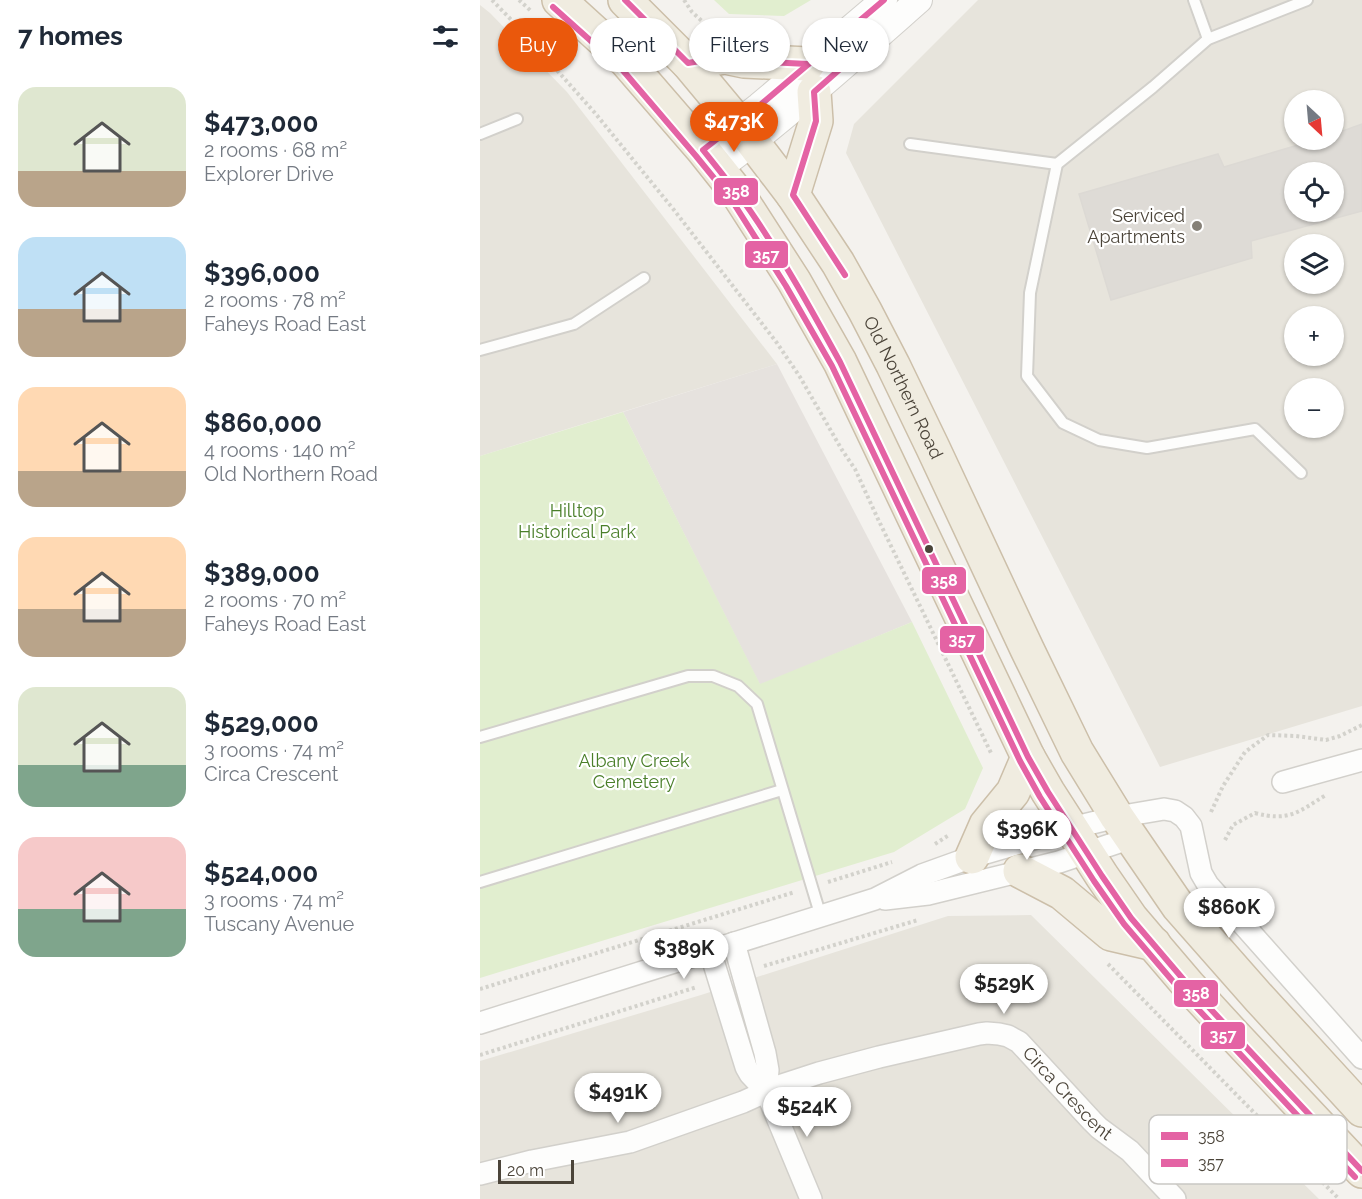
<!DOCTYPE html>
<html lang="en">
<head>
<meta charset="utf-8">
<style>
	:root { --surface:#fff; --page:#f2f2f3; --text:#1f2937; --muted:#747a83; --accent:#ea580c }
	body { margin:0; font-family:Raleway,sans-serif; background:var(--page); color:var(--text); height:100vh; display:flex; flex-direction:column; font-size:22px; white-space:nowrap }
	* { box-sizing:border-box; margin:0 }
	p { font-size:20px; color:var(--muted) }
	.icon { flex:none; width:33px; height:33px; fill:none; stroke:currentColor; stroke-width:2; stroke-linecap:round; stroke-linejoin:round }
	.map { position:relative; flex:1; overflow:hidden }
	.sheet { display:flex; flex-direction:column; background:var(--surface); width:480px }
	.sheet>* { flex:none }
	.banner { position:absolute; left:18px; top:18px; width:570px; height:54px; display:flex; gap:12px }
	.needle { width:39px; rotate:154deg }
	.tools { position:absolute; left:804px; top:90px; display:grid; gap:12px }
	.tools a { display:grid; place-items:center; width:60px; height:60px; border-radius:50%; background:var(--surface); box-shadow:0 2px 4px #0004; font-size:30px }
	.scale { position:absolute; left:18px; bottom:15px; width:76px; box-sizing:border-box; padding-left:6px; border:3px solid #4b4439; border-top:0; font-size:16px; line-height:21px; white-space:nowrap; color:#4b4439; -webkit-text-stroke:4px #fff; paint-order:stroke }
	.price { position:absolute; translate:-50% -51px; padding:0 14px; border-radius:21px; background:#fff; color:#222; font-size:20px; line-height:39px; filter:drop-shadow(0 2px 3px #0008) }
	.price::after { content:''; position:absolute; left:50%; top:36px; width:18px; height:14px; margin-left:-9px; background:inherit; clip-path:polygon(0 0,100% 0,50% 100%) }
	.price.selected { background:var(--accent); color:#fff }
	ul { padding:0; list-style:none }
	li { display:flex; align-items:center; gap:18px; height:150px; padding:0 18px }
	li span { display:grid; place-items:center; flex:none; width:168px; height:120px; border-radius:18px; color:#555 }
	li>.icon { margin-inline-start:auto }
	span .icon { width:72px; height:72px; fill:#fffc; stroke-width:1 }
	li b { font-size:26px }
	h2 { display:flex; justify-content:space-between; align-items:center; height:72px; padding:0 18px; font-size:26px }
	.chip { padding:0 21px; border-radius:27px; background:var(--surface); box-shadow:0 2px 4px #0004; font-size:21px; line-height:54px }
	.chip.selected { background:var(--accent); color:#fff }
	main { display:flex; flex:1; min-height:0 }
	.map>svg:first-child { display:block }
</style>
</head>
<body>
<main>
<section class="sheet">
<h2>7 homes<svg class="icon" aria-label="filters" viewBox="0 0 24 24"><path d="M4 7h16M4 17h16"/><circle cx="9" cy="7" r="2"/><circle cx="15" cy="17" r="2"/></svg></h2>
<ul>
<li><span style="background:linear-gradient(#dfe7d0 70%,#b9a48a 0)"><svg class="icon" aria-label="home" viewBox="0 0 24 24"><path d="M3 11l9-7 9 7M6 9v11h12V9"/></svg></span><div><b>$473,000</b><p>2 rooms · 68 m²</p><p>Explorer Drive</p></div></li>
<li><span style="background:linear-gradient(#bfe0f5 60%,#b9a48a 0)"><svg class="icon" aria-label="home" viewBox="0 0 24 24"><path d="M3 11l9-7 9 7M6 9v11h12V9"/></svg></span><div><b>$396,000</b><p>2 rooms · 78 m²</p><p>Faheys Road East</p></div></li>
<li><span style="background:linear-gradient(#ffd9b3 70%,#b9a48a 0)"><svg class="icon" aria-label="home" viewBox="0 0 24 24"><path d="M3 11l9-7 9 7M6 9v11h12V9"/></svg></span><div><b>$860,000</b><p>4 rooms · 140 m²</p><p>Old Northern Road</p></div></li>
<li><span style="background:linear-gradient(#ffd9b3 60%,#b9a48a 0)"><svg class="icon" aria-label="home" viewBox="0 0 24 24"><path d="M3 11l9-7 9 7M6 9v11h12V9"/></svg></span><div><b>$389,000</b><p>2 rooms · 70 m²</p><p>Faheys Road East</p></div></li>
<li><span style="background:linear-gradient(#dfe7d0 65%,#7fa58c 0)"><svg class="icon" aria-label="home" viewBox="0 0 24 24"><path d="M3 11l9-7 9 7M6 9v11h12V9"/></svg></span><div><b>$529,000</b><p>3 rooms · 74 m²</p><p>Circa Crescent</p></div></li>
<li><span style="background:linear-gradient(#f6c9c9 60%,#7fa58c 0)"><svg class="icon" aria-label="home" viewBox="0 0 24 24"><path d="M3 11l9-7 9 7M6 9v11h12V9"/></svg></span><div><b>$524,000</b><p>3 rooms · 74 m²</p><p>Tuscany Avenue</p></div></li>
</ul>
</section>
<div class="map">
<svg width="882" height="1199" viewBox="0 0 882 1199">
	<rect width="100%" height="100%" fill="#f4f2ee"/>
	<g fill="#e7e4dc" fill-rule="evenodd">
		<path d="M498,0H882V706L680,767L366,153L374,124ZM814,100H854V140H814ZM814,172H854V212H814ZM814,244H854V284H814ZM814,316H854V356H814ZM814,388H854V428H814Z"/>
		<polygon points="0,5 10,13 87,92 297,364 0,456"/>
		<polygon points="551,915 839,1199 0,1199 0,1061 221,995 468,916"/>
	</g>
	<polygon fill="#e6e2de" points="297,364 432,622 280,685 143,412"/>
	<g fill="#e1eecf">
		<polygon points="234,0 331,0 304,16 249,14"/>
		<polygon points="143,412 280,684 432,622 503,768 485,809 414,852 0,978 0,456"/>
	</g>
	<path fill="#dedbd6" stroke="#dcd9d4" stroke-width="1.5" fill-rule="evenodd" d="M882,124V211L771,241L772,258L631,300L599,194L738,154L744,167L835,140H854V134ZM814,172H854V212H814Z"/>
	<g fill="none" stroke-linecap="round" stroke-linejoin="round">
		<defs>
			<g id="service">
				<polyline points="714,0 728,39"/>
				<polyline points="0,134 37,119"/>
				<polyline points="430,144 577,164"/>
				<polyline points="0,350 94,324 164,278"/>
				<polyline points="821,473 775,429 667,448 619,440 583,423 547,376 550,293 577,164 673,87 728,39 827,0"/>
				<polyline points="0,737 208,676 233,676 258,686 277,704 341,917"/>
				<polyline points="0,882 302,790"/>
			</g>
			<g id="minor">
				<polyline points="803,782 882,760"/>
				<polyline points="405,899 448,894 579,862 651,838"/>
				<polyline points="254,943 285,1053 288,1070 286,1091"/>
				<polyline points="230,951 266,1067 270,1074 286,1091 331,1199"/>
				<polyline points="0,1023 395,899 442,875 492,857 591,828 637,817 684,809 695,811 704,817 711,826 721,873 728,885 882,1058"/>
				<path id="s1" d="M0,1174L52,1161L150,1142L263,1102L296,1087L339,1073L399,1057L499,1034L507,1033L519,1034L528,1036L539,1042L612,1121L619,1128L650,1151L695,1199"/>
			</g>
			<g id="tertiary">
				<polyline points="223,150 279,106 404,0"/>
				<path d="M238,169C308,116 373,58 439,0"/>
			</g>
			<g id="trunk">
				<polyline points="79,0 146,61 223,150 258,194 314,281 360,362 548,757 568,792 622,876 651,918 709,986 755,1036 882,1171"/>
				<path id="s2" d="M145,0L208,63L258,123L313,195L358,263L385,311L413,365L453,448L547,649L597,752L637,817L698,906L780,999L882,1110"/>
				<polyline points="208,63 245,57 264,61 328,64"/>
				<polyline points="313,195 336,121 334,92"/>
				<polyline points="492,857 506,825 533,792 548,757"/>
				<polyline points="540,871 582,893 631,934 674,944"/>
			</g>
		</defs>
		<use href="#service" stroke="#d2d0cb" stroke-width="14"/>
		<use href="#minor" stroke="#d2d0cb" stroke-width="24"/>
		<use href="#tertiary" stroke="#d2d0cb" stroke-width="28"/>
		<use href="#trunk" stroke="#ccbfa9" stroke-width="36"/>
		<g stroke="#d3d2cc" stroke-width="4" stroke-dasharray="3 3" stroke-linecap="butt">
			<polyline points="12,0 42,31 115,113 194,210 297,343 320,377 362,450 375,469 397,517 512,755"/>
			<polyline points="39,0 51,11"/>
			<polyline points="204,0 212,12 232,30"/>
			<polyline points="731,812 743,786 765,752 788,735 816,736 846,740 860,736 882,725"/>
			<path d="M745,840L753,825L775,813C809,822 818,812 846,795"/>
			<polyline points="455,844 469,835"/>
			<polyline points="348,882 412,862"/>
			<polyline points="628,964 859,1199"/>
			<polyline points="284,966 438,920"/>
			<polyline points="0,989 315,892"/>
			<polyline points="0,1055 217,987"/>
		</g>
		<use href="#service" stroke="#fdfdfc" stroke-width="10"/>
		<use href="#minor" stroke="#fdfdfc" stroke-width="21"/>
		<use href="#tertiary" stroke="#fdfdfc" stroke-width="26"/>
		<use href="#trunk" stroke="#f0ece0" stroke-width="33"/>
		<defs>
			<g id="bus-1">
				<polyline points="145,0 208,63 245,57 264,61 328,64"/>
				<path d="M404,0L279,106L223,150C239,170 256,191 271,212C304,260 332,311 360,362L548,757L568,792L622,876L651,918L709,986L882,1171"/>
				<polyline points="365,275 313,195 336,121 334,92 385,47"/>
			</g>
			<polyline id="bus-2" points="73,7 140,67 216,156 251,199 306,286 352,366 540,761 560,797 614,881 644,924 702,992 875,1177"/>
		</defs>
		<use href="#bus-1" stroke="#fff" stroke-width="10"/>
		<use href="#bus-2" stroke="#fff" stroke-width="10"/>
		<use href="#bus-1" stroke="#e463a4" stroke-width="6"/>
		<use href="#bus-2" stroke="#e463a4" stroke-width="6"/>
	</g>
	<circle fill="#868178" stroke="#fff" stroke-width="2" cx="717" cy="226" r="6"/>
	<circle fill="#4b4439" stroke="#fff" stroke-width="2" cx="449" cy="549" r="5"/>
	<g text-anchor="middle" stroke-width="4.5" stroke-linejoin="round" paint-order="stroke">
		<g font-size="18" fill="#4b4439" stroke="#fff" text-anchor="end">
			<text x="705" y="222">Serviced<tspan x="705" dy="21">Apartments</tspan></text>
		</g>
		<g font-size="18" fill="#4b4439" stroke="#fff">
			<text dy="6" stroke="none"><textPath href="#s2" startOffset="480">Old Northern Road</textPath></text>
			<text dy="6" stroke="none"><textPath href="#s1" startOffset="632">Circa Crescent</textPath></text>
		</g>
		<g font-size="18" fill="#4a7f2a" stroke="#fff">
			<text x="97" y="517">Hilltop<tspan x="97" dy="21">Historical Park</tspan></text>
			<text x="154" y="767">Albany Creek<tspan x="154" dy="21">Cemetery</tspan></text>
		</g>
	</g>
	<rect x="669" y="1115" width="198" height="69" rx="9" fill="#fff" stroke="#c9c7c4" stroke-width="1.5"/>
	<rect x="681" y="1132" width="27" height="8" fill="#e463a4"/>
	<rect x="681" y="1159" width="27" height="8" fill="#e463a4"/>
	<g font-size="16" fill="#4b4439">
		<text x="718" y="1142">358</text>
		<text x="718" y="1169">357</text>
	</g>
	<g stroke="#fff" stroke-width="2">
		<rect x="233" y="177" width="46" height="29" rx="6" fill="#e463a4"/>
		<rect x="264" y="240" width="45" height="29" rx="6" fill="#e463a4"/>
		<rect x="441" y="566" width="46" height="29" rx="6" fill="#e463a4"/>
		<rect x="459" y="625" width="46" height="29" rx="6" fill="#e463a4"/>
		<rect x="693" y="979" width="46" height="29" rx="6" fill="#e463a4"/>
		<rect x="720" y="1021" width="46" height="29" rx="6" fill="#e463a4"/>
	</g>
	<g font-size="16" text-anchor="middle" font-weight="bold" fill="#fff">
		<text x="256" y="197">358</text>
		<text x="286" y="261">357</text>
		<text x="464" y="586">358</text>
		<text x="482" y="645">357</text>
		<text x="716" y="999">358</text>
		<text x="743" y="1041">357</text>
	</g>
</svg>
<div class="tools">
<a><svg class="needle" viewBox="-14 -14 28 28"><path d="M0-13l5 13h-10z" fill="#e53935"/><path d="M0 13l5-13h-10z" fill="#747a83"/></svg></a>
<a><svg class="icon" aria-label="locate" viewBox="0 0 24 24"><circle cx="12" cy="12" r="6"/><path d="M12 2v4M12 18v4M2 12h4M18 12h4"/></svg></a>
<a><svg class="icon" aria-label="layers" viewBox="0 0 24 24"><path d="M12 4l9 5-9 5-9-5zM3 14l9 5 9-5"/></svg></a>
<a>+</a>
<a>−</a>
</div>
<div class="scale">20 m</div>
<b class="price selected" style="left:254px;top:153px">$473K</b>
<b class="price" style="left:547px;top:861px">$396K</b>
<b class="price" style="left:749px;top:939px">$860K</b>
<b class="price" style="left:204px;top:980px">$389K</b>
<b class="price" style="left:524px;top:1015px">$529K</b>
<b class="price" style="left:138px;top:1124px">$491K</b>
<b class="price" style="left:327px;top:1138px">$524K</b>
<div class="banner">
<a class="chip selected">Buy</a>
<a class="chip">Rent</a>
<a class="chip">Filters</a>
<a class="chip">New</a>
</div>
</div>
</main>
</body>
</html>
